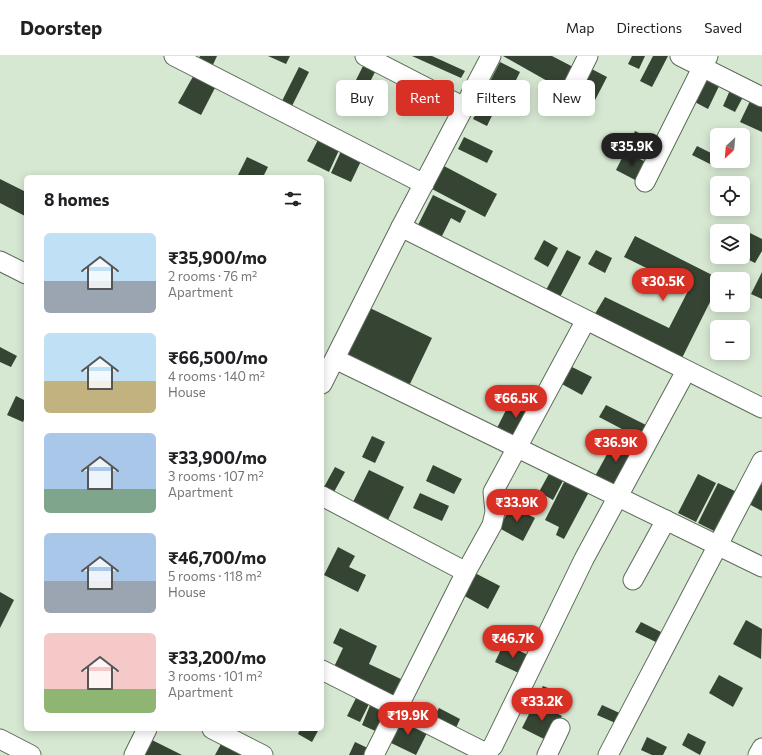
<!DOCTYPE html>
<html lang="en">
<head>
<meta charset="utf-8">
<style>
	:root { --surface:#fff; --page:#f2f2f2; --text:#202124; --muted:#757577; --line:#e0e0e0; --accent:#d93025 }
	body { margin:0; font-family:Commissioner,sans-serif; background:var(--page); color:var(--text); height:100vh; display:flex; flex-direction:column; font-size:15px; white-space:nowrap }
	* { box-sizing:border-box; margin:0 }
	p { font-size:13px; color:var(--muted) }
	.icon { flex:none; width:22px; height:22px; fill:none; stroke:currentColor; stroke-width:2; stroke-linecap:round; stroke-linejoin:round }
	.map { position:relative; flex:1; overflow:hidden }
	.panel { position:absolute; left:24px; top:119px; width:300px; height:556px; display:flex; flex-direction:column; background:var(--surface); border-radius:6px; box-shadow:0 2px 10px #0003 }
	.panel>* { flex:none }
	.banner { position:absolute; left:336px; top:24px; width:366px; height:36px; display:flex; gap:8px }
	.needle { width:26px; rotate:206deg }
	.fabs { position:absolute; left:710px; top:72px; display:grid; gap:8px }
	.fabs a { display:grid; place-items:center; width:40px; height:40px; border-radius:6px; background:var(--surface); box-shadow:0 2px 10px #0003; font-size:20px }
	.price { position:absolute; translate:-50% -34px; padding:0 9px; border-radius:14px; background:var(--accent); color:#fff; font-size:13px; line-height:26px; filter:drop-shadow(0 1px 2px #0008) }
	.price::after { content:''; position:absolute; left:50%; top:24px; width:12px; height:9px; margin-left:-6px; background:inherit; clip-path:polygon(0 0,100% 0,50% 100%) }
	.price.selected { background:#222; color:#fff }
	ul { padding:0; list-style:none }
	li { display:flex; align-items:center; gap:12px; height:100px; padding:0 20px }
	li span { display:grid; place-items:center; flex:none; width:112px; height:80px; border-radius:6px; color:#555 }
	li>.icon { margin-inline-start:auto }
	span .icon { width:48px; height:48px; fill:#fffc; stroke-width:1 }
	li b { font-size:17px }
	h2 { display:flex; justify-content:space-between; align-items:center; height:48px; padding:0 20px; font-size:17px }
	.chip { padding:0 14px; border-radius:6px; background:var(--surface); box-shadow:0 2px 10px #0003; font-size:14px; line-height:36px }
	.chip.selected { background:var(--accent); color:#fff }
	header { display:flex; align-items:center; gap:24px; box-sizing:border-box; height:56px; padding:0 20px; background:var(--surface); border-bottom:1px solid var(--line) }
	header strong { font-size:19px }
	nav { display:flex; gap:22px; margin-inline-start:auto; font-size:14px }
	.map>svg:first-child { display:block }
</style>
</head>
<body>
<header>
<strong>Doorstep</strong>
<nav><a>Map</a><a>Directions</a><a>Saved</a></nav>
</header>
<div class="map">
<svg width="762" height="699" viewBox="0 0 762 699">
	<rect width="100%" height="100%" fill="#d6e8d2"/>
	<g fill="#354433">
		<polygon points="200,0 217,0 211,13 197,6"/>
		<polygon points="268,0 290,0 286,8"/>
		<polygon points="412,0 432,0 465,15 461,22"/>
		<polygon points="503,0 552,0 577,13 565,35"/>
		<polygon points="632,0 645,0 639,13 628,8"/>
		<polygon points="653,0 668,0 652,31 640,25"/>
		<polygon points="500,6 520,16 508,40 488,29"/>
		<polygon points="364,8 376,14 361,44 349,38"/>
		<polygon points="586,10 607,21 592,50 572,39"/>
		<polygon points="299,11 309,16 291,52 281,47"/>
		<polygon points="195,17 217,28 201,59 178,47"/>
		<polygon points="705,17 721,26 708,53 691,44"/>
		<polygon points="489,32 502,39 487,70 473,63"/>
		<polygon points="731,32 744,39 735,56 723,50"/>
		<polygon points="752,41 762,46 762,76 740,66"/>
		<polygon points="635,75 657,86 648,105 626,95"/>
		<polygon points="464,81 493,95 487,107 458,93"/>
		<polygon points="319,82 340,92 329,116 307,105"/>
		<polygon points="697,90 717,100 712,109 692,99"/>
		<polygon points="342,93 362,103 351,126 331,117"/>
		<polygon points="625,96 648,107 639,126 616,114"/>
		<polygon points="247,101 268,111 263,121 242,121 238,119"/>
		<polygon points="444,110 497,138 485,161 432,133"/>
		<polygon points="0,123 26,136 25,160 0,147"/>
		<polygon points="433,139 466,155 460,167 451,162 441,182 417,171"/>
		<polygon points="746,175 762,183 762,195 755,207 743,201 743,180"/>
		<polygon points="635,180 720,223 717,223 717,232 680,306 593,261 605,241 669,272 689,233 624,201"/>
		<polygon points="544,184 558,192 548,211 534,203"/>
		<polygon points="567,194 581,201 559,243 545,236"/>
		<polygon points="596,194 612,202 605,217 588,208"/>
		<polygon points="762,216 762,243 751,238"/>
		<polygon points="370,252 432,282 409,330 347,300"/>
		<polygon points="0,291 17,300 11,311 0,306"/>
		<polygon points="570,310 592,321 582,339 560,327"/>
		<polygon points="16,340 26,345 26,359 23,366 7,359"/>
		<polygon points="512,342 535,354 519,384 497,372"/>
		<polygon points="606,349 650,371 643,384 599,361"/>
		<polygon points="372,380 385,386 375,407 362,401"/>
		<polygon points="617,380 637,391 615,433 594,422"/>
		<polygon points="433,409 462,423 454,438 426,425"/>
		<polygon points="335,411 345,416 334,436 324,431"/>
		<polygon points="369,414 404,431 386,468 351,450"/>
		<polygon points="551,414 565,421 553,444 539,436"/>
		<polygon points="698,418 716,427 696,466 678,457"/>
		<polygon points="566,422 590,434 564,483 556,479 559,471 545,464"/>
		<polygon points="756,426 762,429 762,455 745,446"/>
		<polygon points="718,427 741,438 720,478 698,467"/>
		<polygon points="420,437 449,450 442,465 413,452"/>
		<polygon points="511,450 535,462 523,485 499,472"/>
		<polygon points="338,491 355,500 349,511 366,519 358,536 324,519"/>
		<polygon points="473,516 500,530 488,553 461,538"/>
		<polygon points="0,536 14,544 0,572"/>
		<polygon points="746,564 762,573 761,603 733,588"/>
		<polygon points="641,566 665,578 660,588 635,576"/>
		<polygon points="340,572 377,590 369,608 403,624 394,643 333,613 343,592 333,587"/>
		<polygon points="504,587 532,601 523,619 495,606"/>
		<polygon points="719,619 743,632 733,651 709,637"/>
		<polygon points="543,630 572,642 569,651 539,638"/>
		<polygon points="358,638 371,644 360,666 347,660"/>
		<polygon points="535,646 562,660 548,685 522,672"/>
		<polygon points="371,647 392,656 382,678 362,669"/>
		<polygon points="602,649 624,659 620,669 597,659"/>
		<polygon points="439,652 460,663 456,672 434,661"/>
		<polygon points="400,662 428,675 416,699 389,686"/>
		<polygon points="300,673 319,673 312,686 298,678"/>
		<polygon points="688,677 706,686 700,699 682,689"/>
		<polygon points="647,681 667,691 663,699 652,699 641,694"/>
		<polygon points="152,684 182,699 144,699"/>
		<polygon points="355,686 374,695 372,699 349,699"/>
		<polygon points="221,688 241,699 215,699"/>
	</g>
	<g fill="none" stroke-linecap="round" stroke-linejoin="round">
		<defs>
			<g id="minor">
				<polyline points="174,0 424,128"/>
				<polyline points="365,0 464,51"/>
				<polyline points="680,0 762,41"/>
				<polyline points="571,34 588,0"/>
				<polyline points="645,126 708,0"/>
				<polyline points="401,171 762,352"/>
				<polyline points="0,205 26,218"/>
				<polyline points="335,303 762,511"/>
				<polyline points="322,328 401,171 491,0"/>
				<polyline points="322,440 466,516"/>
				<polyline points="633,524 666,464"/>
				<polyline points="322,614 482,695 488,695 493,690 584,503 686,315"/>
				<polyline points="212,673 263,699"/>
				<polyline points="0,683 31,699"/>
				<polyline points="134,699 147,673"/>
				<polyline points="374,699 466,516 492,469 495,456 493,436 586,264"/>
				<polyline points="547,699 560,672"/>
				<polyline points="608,699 762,405"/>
				<polyline points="758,699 762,692"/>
			</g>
		</defs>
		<use href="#minor" stroke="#5b6b58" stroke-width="21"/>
		<use href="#minor" stroke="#fff" stroke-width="19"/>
	</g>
</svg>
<div class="fabs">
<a><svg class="needle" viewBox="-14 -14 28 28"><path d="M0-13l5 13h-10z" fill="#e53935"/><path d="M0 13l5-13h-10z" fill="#757577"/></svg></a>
<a><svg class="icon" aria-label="locate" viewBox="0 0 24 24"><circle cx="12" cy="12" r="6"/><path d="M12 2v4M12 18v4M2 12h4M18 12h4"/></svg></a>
<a><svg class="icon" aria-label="layers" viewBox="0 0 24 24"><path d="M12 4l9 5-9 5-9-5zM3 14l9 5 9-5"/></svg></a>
<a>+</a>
<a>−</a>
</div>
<b class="price selected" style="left:632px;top:111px">₹35.9K</b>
<b class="price" style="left:663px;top:246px">₹30.5K</b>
<b class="price" style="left:516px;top:363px">₹66.5K</b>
<b class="price" style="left:616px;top:407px">₹36.9K</b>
<b class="price" style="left:517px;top:467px">₹33.9K</b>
<b class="price" style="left:513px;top:603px">₹46.7K</b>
<b class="price" style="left:542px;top:666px">₹33.2K</b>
<b class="price" style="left:408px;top:680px">₹19.9K</b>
<div class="banner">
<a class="chip">Buy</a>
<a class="chip selected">Rent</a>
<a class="chip">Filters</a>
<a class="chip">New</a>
</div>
<section class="panel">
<h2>8 homes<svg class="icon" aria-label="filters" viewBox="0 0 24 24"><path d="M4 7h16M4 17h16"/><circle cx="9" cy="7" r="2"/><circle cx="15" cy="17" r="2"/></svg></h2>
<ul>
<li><span style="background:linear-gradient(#bfe0f5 60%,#9aa5b1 0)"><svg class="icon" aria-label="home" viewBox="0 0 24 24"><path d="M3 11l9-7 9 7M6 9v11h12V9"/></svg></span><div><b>₹35,900/mo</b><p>2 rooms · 76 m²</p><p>Apartment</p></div></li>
<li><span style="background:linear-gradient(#bfe0f5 60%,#c2b280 0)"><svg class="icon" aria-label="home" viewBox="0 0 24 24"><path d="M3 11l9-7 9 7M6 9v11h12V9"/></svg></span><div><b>₹66,500/mo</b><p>4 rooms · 140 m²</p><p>House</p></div></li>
<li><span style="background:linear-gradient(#a9c7e8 70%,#7fa58c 0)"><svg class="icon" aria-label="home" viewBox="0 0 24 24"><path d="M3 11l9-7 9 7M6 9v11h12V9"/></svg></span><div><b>₹33,900/mo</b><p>3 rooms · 107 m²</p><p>Apartment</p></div></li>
<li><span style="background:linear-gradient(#a9c7e8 60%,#9aa5b1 0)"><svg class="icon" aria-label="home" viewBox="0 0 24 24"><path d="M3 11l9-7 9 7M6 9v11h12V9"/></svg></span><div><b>₹46,700/mo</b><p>5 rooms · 118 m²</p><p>House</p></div></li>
<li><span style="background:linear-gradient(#f6c9c9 70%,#8fb573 0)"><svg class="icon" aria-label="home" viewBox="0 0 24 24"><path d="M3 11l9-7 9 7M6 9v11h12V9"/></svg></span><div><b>₹33,200/mo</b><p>3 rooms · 101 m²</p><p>Apartment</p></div></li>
</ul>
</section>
</div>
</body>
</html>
